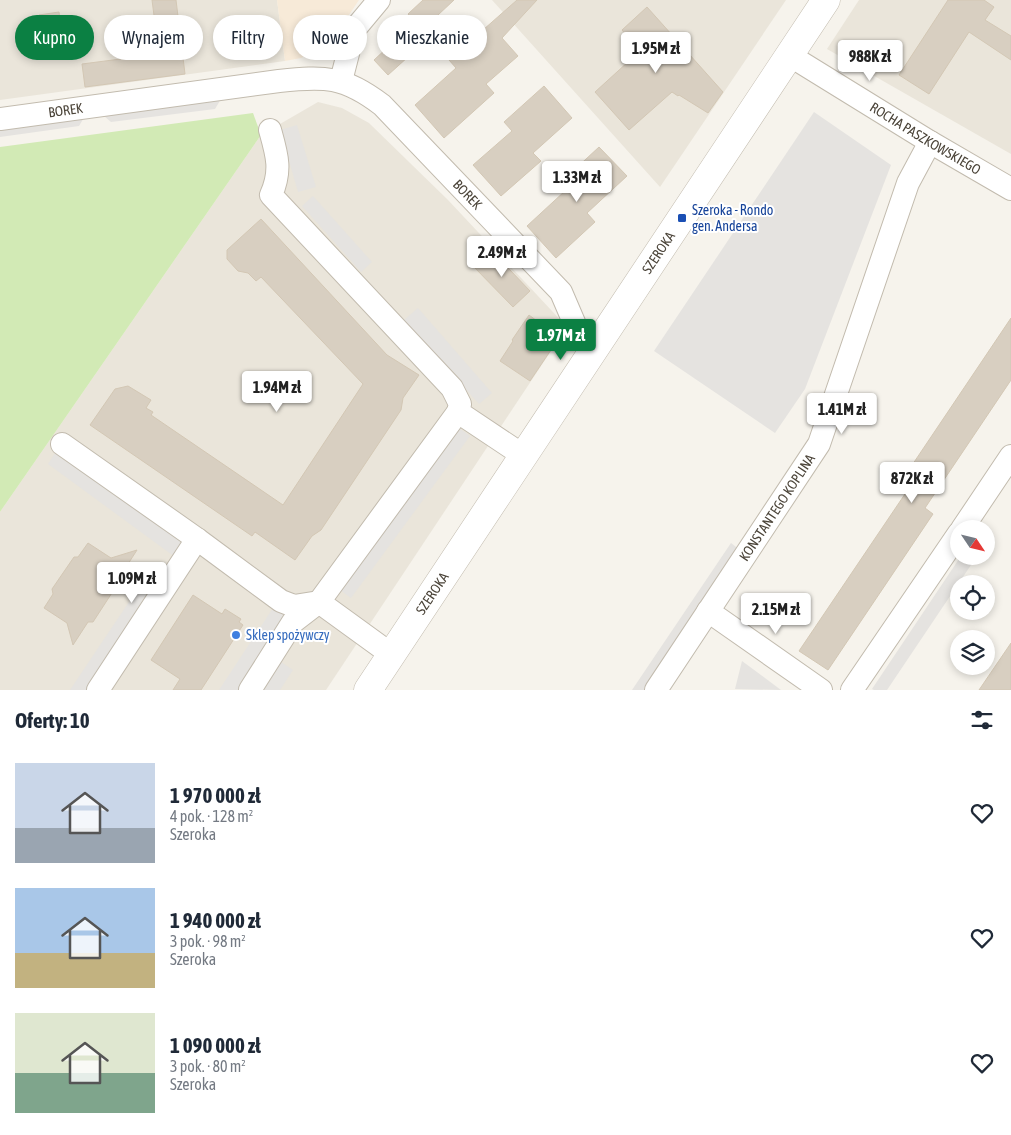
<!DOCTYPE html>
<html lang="pl">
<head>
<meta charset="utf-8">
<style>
	:root { --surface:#fff; --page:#f2f2f3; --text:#1f2937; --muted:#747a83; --accent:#0b8043 }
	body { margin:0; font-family:"Asap Condensed",sans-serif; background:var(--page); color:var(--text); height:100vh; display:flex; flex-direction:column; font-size:19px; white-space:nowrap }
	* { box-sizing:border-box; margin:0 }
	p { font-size:16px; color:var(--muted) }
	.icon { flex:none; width:28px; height:28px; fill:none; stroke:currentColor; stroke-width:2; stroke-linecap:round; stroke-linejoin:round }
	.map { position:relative; height:690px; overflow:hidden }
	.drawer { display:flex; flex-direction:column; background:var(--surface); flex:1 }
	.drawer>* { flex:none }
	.hud { position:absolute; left:15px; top:15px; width:500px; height:45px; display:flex; gap:10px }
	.needle { width:32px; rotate:125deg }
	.controls { position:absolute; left:950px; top:520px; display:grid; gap:10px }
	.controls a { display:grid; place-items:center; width:45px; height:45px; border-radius:50%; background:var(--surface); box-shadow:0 2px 8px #0003; font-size:25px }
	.price { position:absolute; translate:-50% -42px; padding:0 11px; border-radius:5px; background:#fff; color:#222; font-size:16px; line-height:32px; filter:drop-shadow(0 1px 2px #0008) }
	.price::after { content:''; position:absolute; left:50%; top:30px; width:15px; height:11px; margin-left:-8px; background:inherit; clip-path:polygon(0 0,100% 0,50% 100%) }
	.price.current { background:var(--accent); color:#fff }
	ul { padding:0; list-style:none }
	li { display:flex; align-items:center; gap:15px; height:125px; padding:0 15px }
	li span { display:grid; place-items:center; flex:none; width:140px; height:100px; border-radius:0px; color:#555 }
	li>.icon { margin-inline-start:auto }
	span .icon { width:60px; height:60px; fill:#fffc; stroke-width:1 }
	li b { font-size:21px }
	h2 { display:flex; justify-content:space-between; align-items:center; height:60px; padding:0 15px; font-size:21px }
	.tag { padding:0 18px; border-radius:22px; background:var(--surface); box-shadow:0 2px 8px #0003; font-size:18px; line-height:45px }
	.tag.current { background:var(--accent); color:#fff }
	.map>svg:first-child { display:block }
</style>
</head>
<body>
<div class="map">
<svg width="1011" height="690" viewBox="0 0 1011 690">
	<rect width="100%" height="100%" fill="#f6f3ec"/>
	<g fill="#eae5da">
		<polygon points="0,0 277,0 285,61 0,100"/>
		<polygon points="492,0 786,0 660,187"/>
		<polygon points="859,0 1011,0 1011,154 827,49"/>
		<polygon points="318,102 342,108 369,123 448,200 567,327 326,690 0,690 0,512 261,135"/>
	</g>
	<polygon fill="#f7ead8" points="277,0 359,0 330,43 301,58 285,61"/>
	<polygon fill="#d2eab5" points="253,113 261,135 0,512 0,147"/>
	<g fill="#e5e3e0">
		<polygon points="221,99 215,109 111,122 103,115"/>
		<polygon points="814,112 891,165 805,389 775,433 654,351"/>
		<polygon points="85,116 79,126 0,137 0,128"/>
		<polygon points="297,125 316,187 298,192 280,130"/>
		<polygon points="313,196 372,262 361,272 302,206"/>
		<polygon points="418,308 492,393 479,404 404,320"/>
		<polygon points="456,426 470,436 351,598 336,587"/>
		<polygon points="57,450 185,543 175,557 48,464"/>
		<polygon points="731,543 741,551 647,690 632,690"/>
		<polygon points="961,556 977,556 887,690 874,690 872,689"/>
		<polygon points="155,563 167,572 88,690 70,690"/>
		<polygon points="273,608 286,616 238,690 219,690"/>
		<polygon points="278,660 293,670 280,690 258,690"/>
		<polygon points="742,661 781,690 735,689"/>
	</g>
	<g fill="#d8cfc1" stroke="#d3c7b4">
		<polygon points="152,0 176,0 185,74 85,87 82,64 159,54"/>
		<polygon points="423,0 454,0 422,30 408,14"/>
		<polygon points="517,0 537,0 502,38 518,56 486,84 494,93 444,138 415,105 456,68 449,60"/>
		<polygon points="948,0 984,0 994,7 985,20 1011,36 1011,60 969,32 929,94 899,75"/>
		<polygon points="647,7 723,92 708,113 679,95 678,96 672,92 629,130 595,92 640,51 622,30"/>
		<polygon points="59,12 64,56 44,59 39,15"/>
		<polygon points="415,22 429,38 388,75 374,60"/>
		<polygon points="544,86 572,118 533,153 541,161 501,196 473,165 512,131 504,122"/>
		<polygon points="599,147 627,176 587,213 595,222 556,258 527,226 566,190 559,184"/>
		<polygon points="261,219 387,355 419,375 403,398 401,410 321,530 312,536 295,560 255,532 252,536 90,425 115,389 128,386 151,400 146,408 153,412 151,415 283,505 363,384 261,277 256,281 248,273 238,271 227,259 227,250"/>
		<polygon points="491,250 530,291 513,307 473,266"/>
		<polygon points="529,315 557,336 554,340 557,341 530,381 500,361 513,341 512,340"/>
		<polygon points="1011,318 1011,380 925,508 933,514 828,670 799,651 905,494 896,489"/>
		<polygon points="88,543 111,558 137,550 119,578 119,582 93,622 88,622 73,645 67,623 44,608 53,594 52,589 74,557 78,557"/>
		<polygon points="193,595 222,614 225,609 241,619 239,622 243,625 201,690 173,690 180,679 151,660"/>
		<polygon points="1011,643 1011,690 979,690"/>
	</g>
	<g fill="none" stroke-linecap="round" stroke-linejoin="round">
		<defs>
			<g id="minor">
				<path id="s1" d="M789,55L930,142L1011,189"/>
				<polyline points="341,81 354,30 379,0"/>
				<path id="s2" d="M0,119L279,81C325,76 344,76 382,105L561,292L576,327L598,344"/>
				<path d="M270,130C277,155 282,170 271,195L452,388L460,404L458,412L524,456"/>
				<polyline points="62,444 197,539 281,601 294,606 319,602 392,655"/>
				<polyline points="962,529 1011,456"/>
				<polyline points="708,611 821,690"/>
				<polyline points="98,690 197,539"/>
				<polyline points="250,690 293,622 319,602 458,412"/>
				<path id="s3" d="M656,690L819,444L908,183L930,142"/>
				<polyline points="852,690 959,533"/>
			</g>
			<g id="tertiary">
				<path id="s4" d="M368,690L826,0"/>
			</g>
		</defs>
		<use href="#minor" stroke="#c2bbae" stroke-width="24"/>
		<use href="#tertiary" stroke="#c2bbae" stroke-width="29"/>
		<use href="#minor" stroke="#fff" stroke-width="22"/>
		<use href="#tertiary" stroke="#fff" stroke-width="28"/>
	</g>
	<rect fill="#1a4fb4" stroke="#fff" stroke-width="2" x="677" y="213" width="10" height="10" rx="2.5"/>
	<circle fill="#3f7fe0" stroke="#fff" stroke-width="2" cx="236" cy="635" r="5"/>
	<g text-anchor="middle" stroke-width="4" stroke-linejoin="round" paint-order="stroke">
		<g font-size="14" fill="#4b4439" stroke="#fff">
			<text dy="5" stroke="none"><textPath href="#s2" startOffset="66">BOREK</textPath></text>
			<text dy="5" stroke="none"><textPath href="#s1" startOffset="160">ROCHA PASZKOWSKIEGO</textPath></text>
			<text dy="5" stroke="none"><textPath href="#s2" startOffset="515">BOREK</textPath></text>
			<text dy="5" stroke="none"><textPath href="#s4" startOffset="525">SZEROKA</textPath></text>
			<text dy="5" stroke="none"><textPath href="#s3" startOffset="219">KONSTANTEGO KOPLINA</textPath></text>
			<text dy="5" stroke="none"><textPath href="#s4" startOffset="116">SZEROKA</textPath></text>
		</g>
		<g font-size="14" fill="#164399" stroke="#fff" text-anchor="start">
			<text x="692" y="215">Szeroka - Rondo<tspan x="692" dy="16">gen. Andersa</tspan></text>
		</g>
		<g font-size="14" fill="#366cbe" stroke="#fff" text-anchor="start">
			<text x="246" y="640">Sklep spożywczy</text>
		</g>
	</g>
</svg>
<div class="controls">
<a><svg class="needle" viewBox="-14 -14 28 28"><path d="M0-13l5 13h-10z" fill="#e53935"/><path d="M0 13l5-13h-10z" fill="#747a83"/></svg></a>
<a><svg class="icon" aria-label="locate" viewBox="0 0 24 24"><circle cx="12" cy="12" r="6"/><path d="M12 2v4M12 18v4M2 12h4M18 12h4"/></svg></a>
<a><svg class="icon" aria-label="layers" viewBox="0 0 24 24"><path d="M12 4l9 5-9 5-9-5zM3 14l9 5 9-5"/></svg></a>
</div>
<b class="price" style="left:656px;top:74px">1.95M zł</b>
<b class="price" style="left:870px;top:82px">988K zł</b>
<b class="price" style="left:577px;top:203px">1.33M zł</b>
<b class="price" style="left:502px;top:278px">2.49M zł</b>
<b class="price current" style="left:561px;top:361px">1.97M zł</b>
<b class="price" style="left:277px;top:413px">1.94M zł</b>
<b class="price" style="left:842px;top:435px">1.41M zł</b>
<b class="price" style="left:912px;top:504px">872K zł</b>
<b class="price" style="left:132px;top:604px">1.09M zł</b>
<b class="price" style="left:776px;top:635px">2.15M zł</b>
<div class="hud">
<a class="tag current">Kupno</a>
<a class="tag">Wynajem</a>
<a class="tag">Filtry</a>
<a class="tag">Nowe</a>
<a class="tag">Mieszkanie</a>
</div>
</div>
<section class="drawer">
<h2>Oferty: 10<svg class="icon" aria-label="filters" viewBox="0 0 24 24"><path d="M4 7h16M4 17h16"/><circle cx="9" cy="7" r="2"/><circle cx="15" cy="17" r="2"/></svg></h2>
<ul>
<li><span style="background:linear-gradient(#c9d6e8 65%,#9aa5b1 0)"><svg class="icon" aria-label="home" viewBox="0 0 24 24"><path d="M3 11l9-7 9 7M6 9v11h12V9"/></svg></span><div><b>1 970 000 zł</b><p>4 pok. · 128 m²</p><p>Szeroka</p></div><svg class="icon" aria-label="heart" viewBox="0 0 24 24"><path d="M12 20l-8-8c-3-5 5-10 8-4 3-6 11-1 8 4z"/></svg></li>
<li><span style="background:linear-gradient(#a9c7e8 65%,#c2b280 0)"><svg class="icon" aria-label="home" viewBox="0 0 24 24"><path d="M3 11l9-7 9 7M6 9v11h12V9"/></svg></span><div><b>1 940 000 zł</b><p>3 pok. · 98 m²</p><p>Szeroka</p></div><svg class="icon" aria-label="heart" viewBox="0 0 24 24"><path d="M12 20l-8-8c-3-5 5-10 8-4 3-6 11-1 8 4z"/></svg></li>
<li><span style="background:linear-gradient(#dfe7d0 60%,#7fa58c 0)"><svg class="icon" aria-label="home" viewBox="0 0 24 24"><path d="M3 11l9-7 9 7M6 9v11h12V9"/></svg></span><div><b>1 090 000 zł</b><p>3 pok. · 80 m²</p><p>Szeroka</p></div><svg class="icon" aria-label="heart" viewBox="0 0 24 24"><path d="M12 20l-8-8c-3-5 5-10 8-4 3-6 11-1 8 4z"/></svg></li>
</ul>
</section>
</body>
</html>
